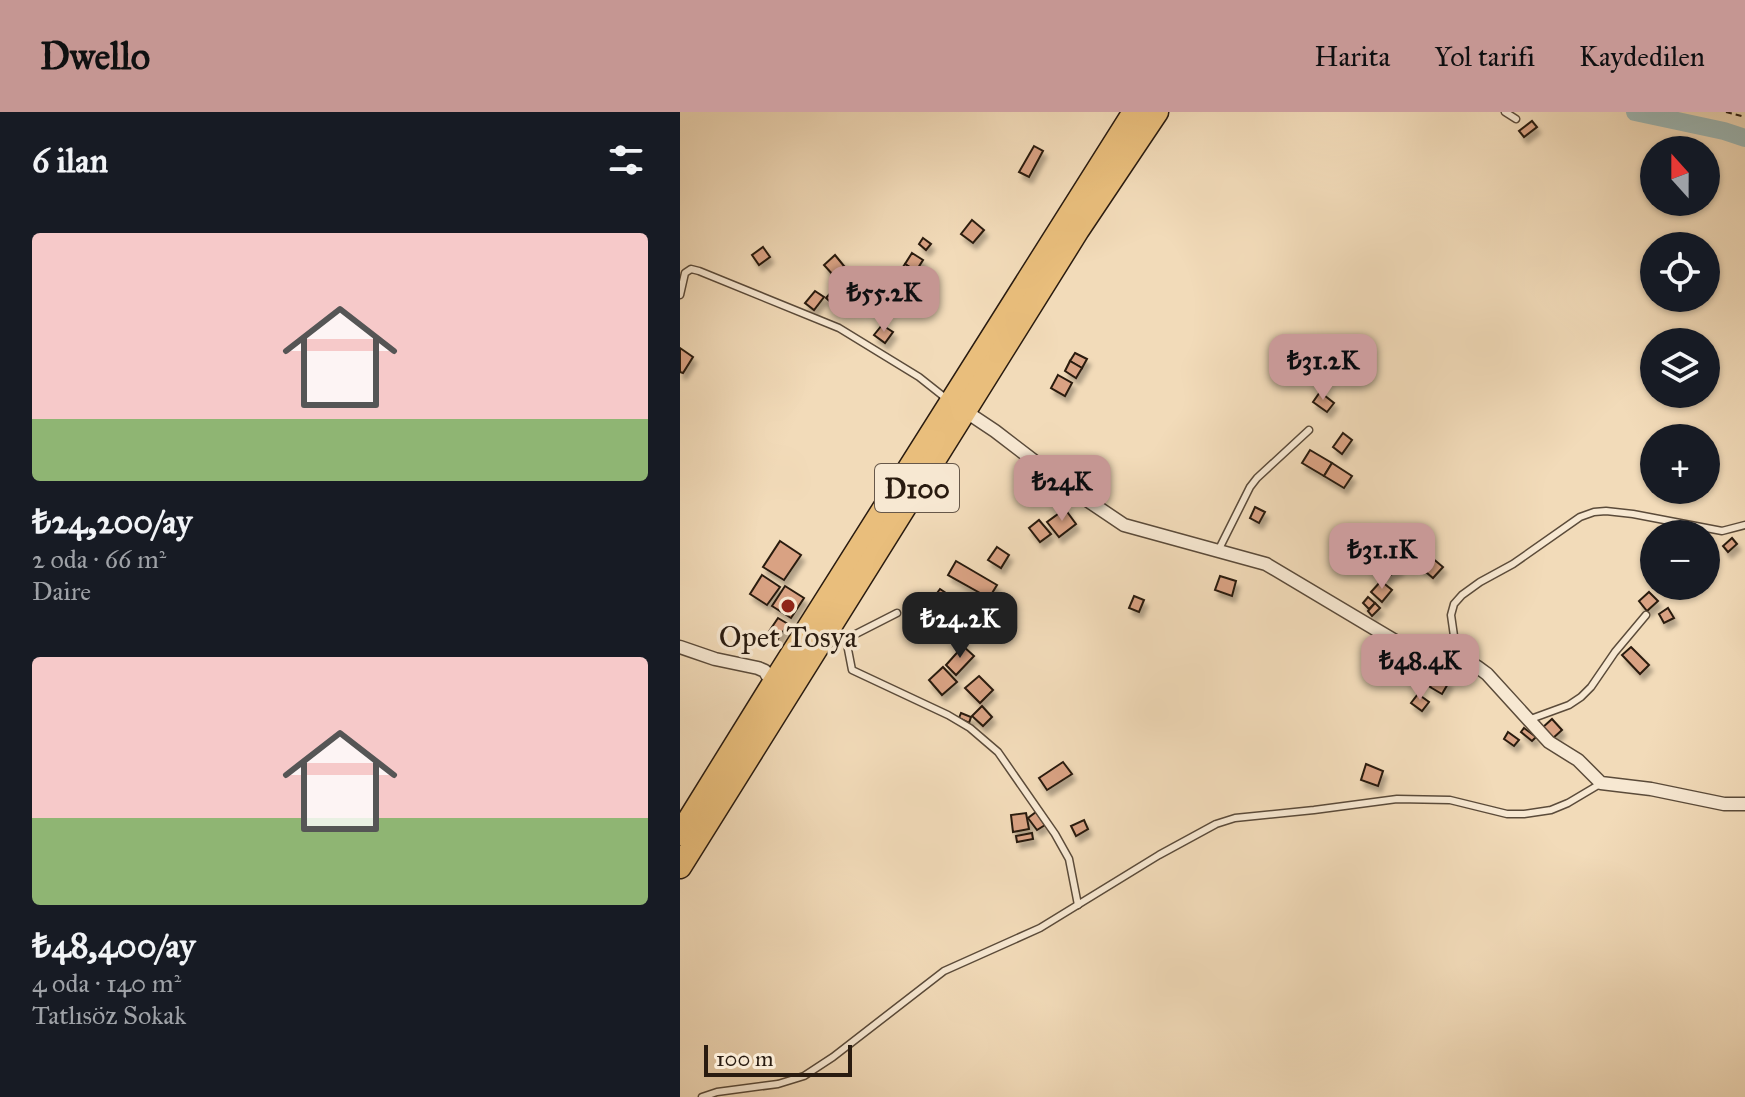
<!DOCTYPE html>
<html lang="tr">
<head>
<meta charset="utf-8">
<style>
	:root { --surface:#171b24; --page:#20242c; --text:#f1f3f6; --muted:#9ea1a6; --accent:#c59692 }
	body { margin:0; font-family:"IM FELL Great Primer",serif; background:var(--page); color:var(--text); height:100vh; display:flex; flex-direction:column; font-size:30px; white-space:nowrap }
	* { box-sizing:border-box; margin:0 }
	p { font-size:26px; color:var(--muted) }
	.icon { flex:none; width:44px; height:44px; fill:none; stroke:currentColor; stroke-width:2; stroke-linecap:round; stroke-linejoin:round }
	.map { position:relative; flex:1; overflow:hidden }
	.side { display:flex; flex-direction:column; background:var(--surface); width:680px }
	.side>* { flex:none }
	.needle { width:52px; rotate:339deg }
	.tools { position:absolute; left:960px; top:24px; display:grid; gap:16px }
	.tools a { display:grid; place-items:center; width:80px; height:80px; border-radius:50%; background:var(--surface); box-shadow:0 2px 6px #0004; font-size:40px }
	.scale { position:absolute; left:24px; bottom:20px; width:148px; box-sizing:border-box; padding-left:8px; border:4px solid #291b10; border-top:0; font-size:22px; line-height:28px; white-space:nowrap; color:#291b10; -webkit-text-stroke:6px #f7e8d2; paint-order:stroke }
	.price { position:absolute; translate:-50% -68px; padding:0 18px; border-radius:16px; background:var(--accent); color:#111; font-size:26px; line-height:52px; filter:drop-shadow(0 2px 4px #0008) }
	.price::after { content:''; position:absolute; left:50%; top:48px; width:24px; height:18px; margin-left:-12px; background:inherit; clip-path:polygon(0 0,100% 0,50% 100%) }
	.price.current { background:#222; color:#fff }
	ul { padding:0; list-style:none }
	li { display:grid; align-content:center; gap:16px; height:424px; padding:0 32px }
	li span { display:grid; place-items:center; height:248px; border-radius:8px; color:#555 }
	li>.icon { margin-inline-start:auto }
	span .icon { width:144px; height:144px; fill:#fffc; stroke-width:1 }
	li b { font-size:34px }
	h2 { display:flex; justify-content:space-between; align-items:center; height:96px; padding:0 32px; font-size:34px }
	header { display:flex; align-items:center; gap:48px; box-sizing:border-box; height:112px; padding:0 40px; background:var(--accent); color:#111 }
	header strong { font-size:38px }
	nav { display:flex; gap:44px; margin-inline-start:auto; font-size:28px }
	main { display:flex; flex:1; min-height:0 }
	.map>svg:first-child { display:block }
</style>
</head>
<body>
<header>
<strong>Dwello</strong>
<nav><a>Harita</a><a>Yol tarifi</a><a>Kaydedilen</a></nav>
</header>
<main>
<section class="side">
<h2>6 ilan<svg class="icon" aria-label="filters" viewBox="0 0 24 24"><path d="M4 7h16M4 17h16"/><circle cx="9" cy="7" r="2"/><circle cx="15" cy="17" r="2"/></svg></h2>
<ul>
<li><span style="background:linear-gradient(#f6c9c9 75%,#8fb573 0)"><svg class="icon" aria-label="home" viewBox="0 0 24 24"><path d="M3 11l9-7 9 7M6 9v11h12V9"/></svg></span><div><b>₺24,200/ay</b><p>2 oda · 66 m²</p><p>Daire</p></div></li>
<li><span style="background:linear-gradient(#f6c9c9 65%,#8fb573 0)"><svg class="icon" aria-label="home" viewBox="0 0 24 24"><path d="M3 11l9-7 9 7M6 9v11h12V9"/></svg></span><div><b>₺48,400/ay</b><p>4 oda · 140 m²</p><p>Tatlısöz Sokak</p></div></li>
</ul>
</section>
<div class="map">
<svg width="1065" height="985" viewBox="0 0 1065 985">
	<defs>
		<filter id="shadow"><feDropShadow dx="3.5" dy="6" stdDeviation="2" flood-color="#0004"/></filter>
	</defs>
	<rect width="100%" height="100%" fill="#f2dbb9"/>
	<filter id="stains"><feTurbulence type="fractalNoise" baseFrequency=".0025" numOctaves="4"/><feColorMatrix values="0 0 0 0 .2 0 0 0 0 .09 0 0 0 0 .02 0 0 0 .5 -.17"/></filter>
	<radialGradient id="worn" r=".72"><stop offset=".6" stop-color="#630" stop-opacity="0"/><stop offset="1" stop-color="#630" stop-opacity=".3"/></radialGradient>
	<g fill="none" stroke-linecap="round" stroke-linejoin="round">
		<polyline stroke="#9db9b7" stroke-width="18" points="955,0 1044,19 1065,26"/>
	</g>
	<g fill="#d9a283" stroke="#291b10" stroke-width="2" filter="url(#shadow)">
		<polygon points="852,9 857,15 844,25 839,19"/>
		<polygon points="354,34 363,39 349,65 339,60"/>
		<polygon points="292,108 304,118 293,131 281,122"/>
		<polygon points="243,126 251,132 246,138 239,132"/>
		<polygon points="83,135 90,145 79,153 72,143"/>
		<polygon points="232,141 243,148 236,159 225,152"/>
		<polygon points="155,143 164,154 154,164 144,153"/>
		<polygon points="225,152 236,159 228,171 217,163"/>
		<polygon points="156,175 167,185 157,196 146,186"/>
		<polygon points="135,179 144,185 134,198 125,191"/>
		<polygon points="202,213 213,220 205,231 194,223"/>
		<polygon points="0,236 13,245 3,261 0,260"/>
		<polygon points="395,241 407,247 402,256 390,249"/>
		<polygon points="390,249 402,256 396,266 385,259"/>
		<polygon points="378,263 392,271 385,284 371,276"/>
		<polygon points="640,280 654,291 647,300 633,290"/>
		<polygon points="663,321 672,328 662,342 653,335"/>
		<polygon points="630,338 652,351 644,364 622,351"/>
		<polygon points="652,351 672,364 664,376 644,364"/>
		<polygon points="575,395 585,400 579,411 570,406"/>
		<polygon points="385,397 396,412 379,425 367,410"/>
		<polygon points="359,408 371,422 360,430 349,416"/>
		<polygon points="1052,426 1057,432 1048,440 1043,434"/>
		<polygon points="100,429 121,443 104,468 83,455"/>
		<polygon points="730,434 739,442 728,454 719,447"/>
		<polygon points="317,435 329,443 321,456 308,448"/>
		<polygon points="745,440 763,455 753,466 735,451"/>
		<polygon points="713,448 720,457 706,466 700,457"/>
		<polygon points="276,449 317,473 309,486 268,463"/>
		<polygon points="82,463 100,475 87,493 70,482"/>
		<polygon points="540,464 556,469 552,484 535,478"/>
		<polygon points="701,469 712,478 702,490 691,480"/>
		<polygon points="105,474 124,486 111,506 92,494"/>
		<polygon points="260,477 290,497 282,508 252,488"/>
		<polygon points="969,480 978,489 967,499 959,489"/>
		<polygon points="303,483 310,488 297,506 290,502"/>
		<polygon points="454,484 464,488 459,500 449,496"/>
		<polygon points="688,485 695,491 689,497 683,491"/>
		<polygon points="695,491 700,496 692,504 688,499"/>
		<polygon points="988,496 994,506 984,511 979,502"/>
		<polygon points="98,506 108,512 98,527 88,521"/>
		<polygon points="283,534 294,544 276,563 266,553"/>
		<polygon points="951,535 969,553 960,562 942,543"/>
		<polygon points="263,555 277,570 262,583 249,568"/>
		<polygon points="757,563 769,570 762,582 750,575"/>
		<polygon points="299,564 313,578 300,591 285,576"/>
		<polygon points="738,582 749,590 742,599 731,591"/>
		<polygon points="302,594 312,605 303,614 292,604"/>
		<polygon points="281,601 291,605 289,611 279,606"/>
		<polygon points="872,607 882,618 872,627 862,616"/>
		<polygon points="844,616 856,625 852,629 841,620"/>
		<polygon points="828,620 839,628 834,634 824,627"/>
		<polygon points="383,650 392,662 367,678 359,666"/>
		<polygon points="686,652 703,659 698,674 681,668"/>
		<polygon points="356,700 365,713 357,718 348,706"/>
		<polygon points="346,701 349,717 333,720 331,703"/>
		<polygon points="404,708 408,717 396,724 391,714"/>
		<polygon points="352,721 353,727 337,730 336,724"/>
	</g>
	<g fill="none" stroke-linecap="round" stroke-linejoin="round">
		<defs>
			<g id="lane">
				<polyline points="825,0 836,7"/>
				<polyline points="0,183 5,161 11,157 19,159 159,216 239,265 268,288"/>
				<polyline points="538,439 570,375 577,366 629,318"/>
				<polyline points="151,524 166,527 217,501"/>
				<polyline points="166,527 172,558 268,603 290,616 318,640 375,722 389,747 398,793"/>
				<polyline points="772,543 774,524 771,503 774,492 782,483 800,470 833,452 900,405 914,400 926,399 953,402 1042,419 1065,413"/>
				<polyline points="848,608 889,593 901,585 911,575 935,540 966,503"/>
				<polyline points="22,985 37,980 98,972 124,964 153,945 264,859 360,816 479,743 536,712 555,706 634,698 717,687 770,688 827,702 844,702 871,698 888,691 920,672"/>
			</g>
			<g id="street">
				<path d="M285,299L315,319L392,378L444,413L586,452L732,539C746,544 758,540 772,543C785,546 797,554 807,562L869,630L898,648L921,671L971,677L1044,692H1065"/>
				<polyline points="0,535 35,547 78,556 85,559 87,563"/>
			</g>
			<g id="highway">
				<polyline points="0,722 98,564 454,0"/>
				<polyline points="0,755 398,118 477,0"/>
			</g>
		</defs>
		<use href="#lane" stroke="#5b4b3a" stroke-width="9"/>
		<use href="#street" stroke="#5b4b3a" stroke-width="15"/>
		<use href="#highway" stroke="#291b10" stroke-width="25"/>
		<polyline stroke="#291b10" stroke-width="2" stroke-dasharray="6 4" stroke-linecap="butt" points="1046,0 1065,5"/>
		<use href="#lane" stroke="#f7e8d2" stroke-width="6"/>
		<use href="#street" stroke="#f7e8d2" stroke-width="12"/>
		<use href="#highway" stroke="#e9be7c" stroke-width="22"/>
	</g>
	<circle fill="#8f2418" stroke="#f7e8d2" stroke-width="3" cx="108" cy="494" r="8"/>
	<g text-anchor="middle" stroke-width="7" stroke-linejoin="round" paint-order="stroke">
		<rect fill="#f7e8d2" stroke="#67584a" stroke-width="2" x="195" y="352" width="84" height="48" rx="6"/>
		<g font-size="28" font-weight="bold" fill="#291b10">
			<text x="237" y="386">D100</text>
		</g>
		<g font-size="30" fill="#291b10" stroke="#f7e8d2">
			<text x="108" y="535">Opet Tosya</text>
		</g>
	</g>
	<rect width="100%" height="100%" filter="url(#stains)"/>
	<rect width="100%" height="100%" fill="url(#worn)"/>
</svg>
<div class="tools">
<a><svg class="needle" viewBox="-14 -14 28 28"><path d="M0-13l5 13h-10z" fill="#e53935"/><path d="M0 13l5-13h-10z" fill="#9ea1a6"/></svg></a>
<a><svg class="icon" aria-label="locate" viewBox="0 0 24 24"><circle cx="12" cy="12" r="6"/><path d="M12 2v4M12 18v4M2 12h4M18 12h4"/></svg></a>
<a><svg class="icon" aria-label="layers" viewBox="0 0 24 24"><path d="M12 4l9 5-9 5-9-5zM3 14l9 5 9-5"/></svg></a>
<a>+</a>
<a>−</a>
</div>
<div class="scale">100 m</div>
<b class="price" style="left:204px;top:222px">₺55.2K</b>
<b class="price" style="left:643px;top:290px">₺31.2K</b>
<b class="price" style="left:382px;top:411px">₺24K</b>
<b class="price" style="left:702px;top:479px">₺31.1K</b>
<b class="price current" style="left:280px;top:548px">₺24.2K</b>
<b class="price" style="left:740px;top:590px">₺48.4K</b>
</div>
</main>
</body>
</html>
